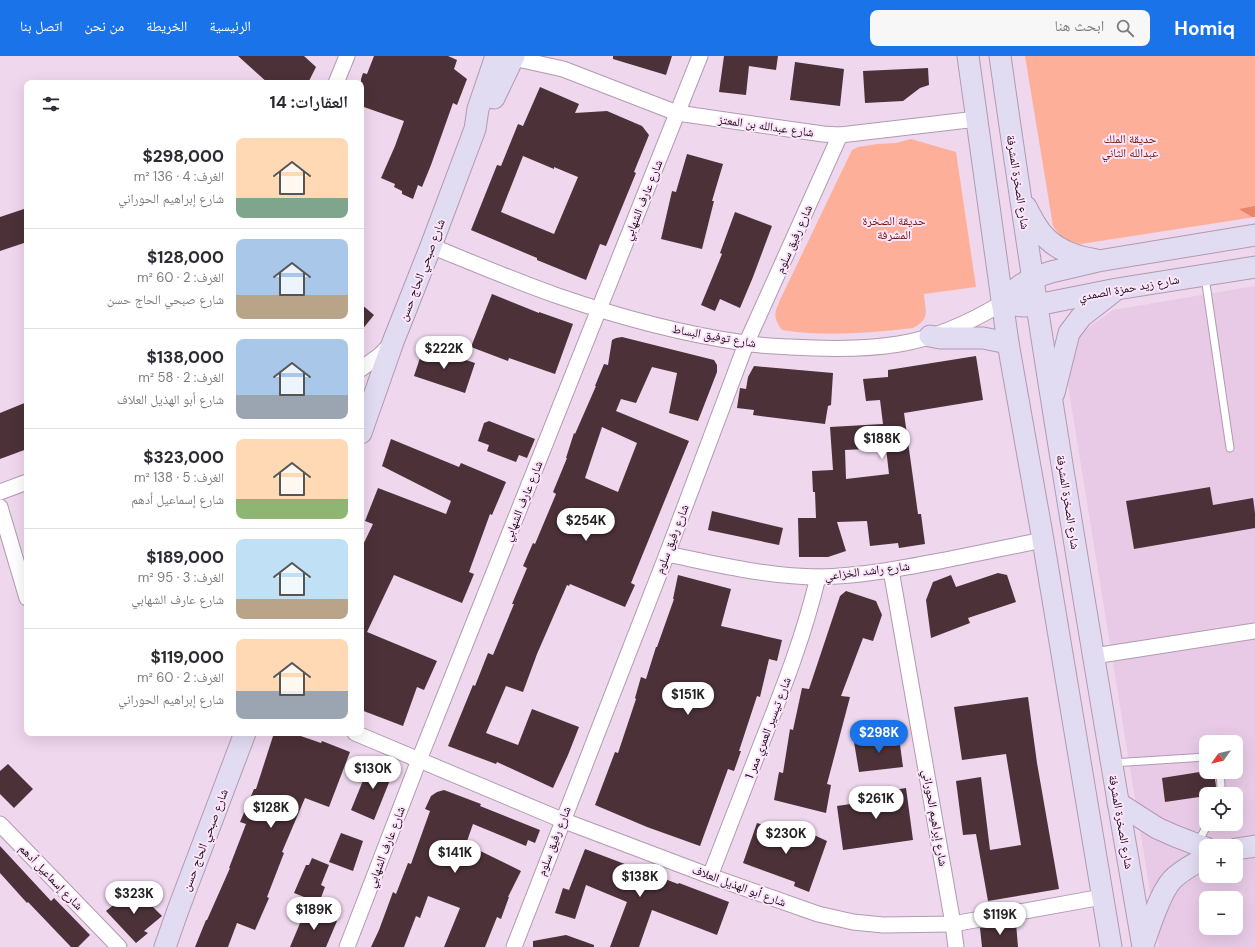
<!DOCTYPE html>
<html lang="ar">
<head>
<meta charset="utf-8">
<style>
	:root { --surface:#fff; --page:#f7f7f7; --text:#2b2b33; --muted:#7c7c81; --line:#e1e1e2; --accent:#1a73e8 }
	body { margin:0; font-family:"DM Sans","Noto Naskh Arabic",sans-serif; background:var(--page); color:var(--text); direction:rtl; height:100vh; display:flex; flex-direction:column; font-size:15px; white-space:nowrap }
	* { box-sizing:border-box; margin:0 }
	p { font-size:13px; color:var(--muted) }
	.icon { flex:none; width:22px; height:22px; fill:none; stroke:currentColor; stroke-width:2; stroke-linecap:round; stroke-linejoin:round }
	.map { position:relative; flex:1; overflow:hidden; direction:ltr }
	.details { position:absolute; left:24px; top:24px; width:340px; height:656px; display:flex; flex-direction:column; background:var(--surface); border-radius:8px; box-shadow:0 4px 16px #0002; direction:rtl }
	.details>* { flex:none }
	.needle { width:26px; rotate:236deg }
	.tools { position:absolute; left:1199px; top:679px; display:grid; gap:8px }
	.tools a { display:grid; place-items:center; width:44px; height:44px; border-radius:8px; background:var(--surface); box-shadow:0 4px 16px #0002; font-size:20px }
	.price { position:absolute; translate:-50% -34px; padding:0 9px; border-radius:14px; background:#fff; color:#222; font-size:13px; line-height:26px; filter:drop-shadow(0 1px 2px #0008) }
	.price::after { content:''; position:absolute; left:50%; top:24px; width:12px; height:9px; margin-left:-6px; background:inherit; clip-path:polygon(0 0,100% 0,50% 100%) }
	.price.current { background:var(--accent); color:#fff }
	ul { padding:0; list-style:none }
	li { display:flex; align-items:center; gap:12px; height:100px; padding:0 16px }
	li+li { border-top:1px solid var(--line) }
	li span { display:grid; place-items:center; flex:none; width:112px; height:80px; border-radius:8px; color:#555 }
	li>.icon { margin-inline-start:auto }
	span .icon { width:48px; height:48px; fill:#fffc; stroke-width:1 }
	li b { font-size:17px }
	h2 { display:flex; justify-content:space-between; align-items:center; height:48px; padding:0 16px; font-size:17px }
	header { display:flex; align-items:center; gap:24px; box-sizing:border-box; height:56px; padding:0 20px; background:var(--accent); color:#fff }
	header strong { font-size:19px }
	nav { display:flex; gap:22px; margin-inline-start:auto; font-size:14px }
	.search { width:280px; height:36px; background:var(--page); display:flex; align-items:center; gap:10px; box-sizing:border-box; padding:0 14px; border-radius:8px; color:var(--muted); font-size:15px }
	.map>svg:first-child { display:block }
</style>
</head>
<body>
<header>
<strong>Homiq</strong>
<div class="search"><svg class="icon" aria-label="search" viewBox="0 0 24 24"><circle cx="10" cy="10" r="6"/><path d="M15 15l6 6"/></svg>ابحث هنا</div>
<nav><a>الرئيسية</a><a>الخريطة</a><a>من نحن</a><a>اتصل بنا</a></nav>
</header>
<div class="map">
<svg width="1255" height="891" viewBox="0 0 1255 891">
	<rect width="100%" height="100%" fill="#efd7ee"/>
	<path fill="#e8cae7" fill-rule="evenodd" d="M1255,230V891H1159L1068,329L1074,282L1113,254ZM1206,686H1236V716H1206ZM1206,738H1236V768H1206ZM1206,790H1236V820H1206ZM1206,842H1236V872H1206Z"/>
	<g fill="#feaf9a">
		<path d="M1025,0H1255V161L1081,188C1068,187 1060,181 1053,170Z"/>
		<path d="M911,83L956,96L976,231L924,238C925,256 931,262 913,272C869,277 826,281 782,274C773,261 774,258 780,244L852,94L858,91L877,88L896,87Z"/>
	</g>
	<polygon fill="#e9856c" points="1255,150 1255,161 1252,161 1239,153"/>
	<g fill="#4c3138" fill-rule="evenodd">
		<polygon points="238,0 304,0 316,11 308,27 268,27"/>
		<polygon points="374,0 448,0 457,4 454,13 467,23 457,49 453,47 431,109 422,131 418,129 413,143 402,138 402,135 394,131 395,128 381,122 395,90 404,65 361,50 361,23 363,17 367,18"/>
		<polygon points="613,0 672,0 666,19 613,3"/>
		<polygon points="724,0 778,0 776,14 749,10 746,39 719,36"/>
		<polygon points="795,6 844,13 840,50 790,44"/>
		<polygon points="928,12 929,29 920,32 903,45 865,47 863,15"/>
		<path d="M540,31L579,48L575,57L607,55L642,70L649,79L634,116L636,117L606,190L600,188L586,224L537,204V202L471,174L497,109L501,110L518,68L523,70ZM523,100L554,113V111L578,121L554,178L501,156Z"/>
		<polygon points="687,98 723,108 712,145 714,145 702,193 661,183 672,135 676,136"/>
		<polygon points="27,152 27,186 0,195 0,161"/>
		<polygon points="735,156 772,170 753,221 740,252 720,243 715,255 701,249 722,198 720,197"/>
		<polygon points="492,238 539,257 539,256 573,268 555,318 509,302 508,305 471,291"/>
		<polygon points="361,248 374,259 361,275"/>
		<path d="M622,281L714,304L717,309V316L698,365L669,357L677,317L652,311L636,347L621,343L616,355L689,385L631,527L635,529L625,551L570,528L569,530L567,529L537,598L523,636L506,630L486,677L518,689L532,653L579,671L568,699L553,732L497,706L496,708L448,690L473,629L475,630L488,597L493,599L514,548H512L527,512L523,510L533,487L535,488L556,438L553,436L567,402H566L574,377L575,378L596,330H595L604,308L608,309L612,284L616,282ZM602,371L637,387L618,436L585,422Z"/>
		<polygon points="424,290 475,307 465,337 414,320"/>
		<path d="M976,300L983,344L904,357L918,458H921L925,488L899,492L898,487L870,490L867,465L837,466L846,495L828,501H799L798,462H816L815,436H813L812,415L833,414L830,371L883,368L880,344L866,345L863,323L888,321V314ZM886,392L889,418L846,423L845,394Z"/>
		<polygon points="754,310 833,317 831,349 828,350 825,368 753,359 754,354 737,352 740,332 746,333 748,321"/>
		<polygon points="27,346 27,393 0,403 0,357"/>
		<polygon points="489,365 535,383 527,402 519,399 516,406 487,395 489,389 478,385 484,367"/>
		<polygon points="391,383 459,411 461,407 506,426 492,459 490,458 469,516 474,518 462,547 394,519 367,576 437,605 424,634 417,631 403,670 361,654 361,493 373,468 365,465 378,432 446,458 451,445 382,410"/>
		<polygon points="1210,431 1213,449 1253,442 1255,457 1255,472 1134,493 1126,445"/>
		<polygon points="712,455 783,472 779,489 708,474"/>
		<polygon points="998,517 1007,519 1016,546 968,562 970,567 931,582 926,544 933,526 951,519 956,531"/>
		<polygon points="678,519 731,533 721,570 782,584 777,605 769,603 760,641 757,640 739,695 741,695 734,715 728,713 700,790 647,771 595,749 615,696 618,697 636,643 635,642 641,621 646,623 656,591 657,591 674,543 673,543"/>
		<polygon points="846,535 876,545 882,559 873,585 863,582 841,640 850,641 827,728 831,729 826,757 774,744 779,716 783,717 790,673 793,674 802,632 809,633 840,540"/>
		<polygon points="1028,641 1037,707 1059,833 988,845 976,778 963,779 956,725 981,721 990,794 1021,789 1006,698 962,704 954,651"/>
		<polygon points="274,677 292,677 321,687 322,685 350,696 329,751 305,742 282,796 284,797 267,841 269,842 255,874 237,867 228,891 195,891 206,864 207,864 230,812 229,812 246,768 240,766 254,733 256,733"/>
		<polygon points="899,681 903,711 859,716 854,686"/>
		<polygon points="371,705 394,714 374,764 351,754"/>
		<polygon points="8,708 33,733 14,752 0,738 0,715"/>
		<polygon points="1206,715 1206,716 1214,716 1216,730 1214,738 1206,738 1206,740 1165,746 1162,722"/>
		<polygon points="906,732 913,784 843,794 837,750 864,746 863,739"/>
		<polygon points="444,734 481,748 480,750 540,774 535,787 528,784 526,790 473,768 466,788 521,815 508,841 509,841 501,863 497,861 485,891 444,891 460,852 428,840 420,862 416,860 404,891 371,891 379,874 393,836 396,838 408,807 411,808 430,755 425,753 431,740 437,736"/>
		<polygon points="757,767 800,781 803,774 827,785 809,836 794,830 795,826 743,807"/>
		<polygon points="341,777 363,785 353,815 329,806"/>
		<polygon points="0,790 51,845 54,842 90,879 78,891 71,891 28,846 27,847 0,817"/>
		<polygon points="585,793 678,828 679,827 729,846 717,879 652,854 639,891 610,891 627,846 586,829 575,863 555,857 563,832 569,834"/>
		<polygon points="312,802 329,809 321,829 325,831 319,847 294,837 306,809 309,809"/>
		<polygon points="134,832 162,860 144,875 148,877 136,887 106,855"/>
		<polygon points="306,853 337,865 326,891 290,891"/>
		<polygon points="1016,867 1018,891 982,891 980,872"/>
		<polygon points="566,879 594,889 594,891 533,891 533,885"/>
	</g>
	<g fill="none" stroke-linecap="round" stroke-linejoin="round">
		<defs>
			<g id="lane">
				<polyline points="1205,221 1230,392"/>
				<polyline points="1112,707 1206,701"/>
				<polyline points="1219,738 1221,730 1220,716"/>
				<polyline points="1198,786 1208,768"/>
			</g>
			<g id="street">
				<polyline points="508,0 513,2 563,13 677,57 823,78 840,79 977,63"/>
				<polyline points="336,27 347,0"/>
				<path d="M431,190C473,207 515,225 558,240C619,261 682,278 745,287C760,290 775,290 790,291C826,293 864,294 899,288C936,282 971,266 1002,247"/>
				<polyline points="361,313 380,299 391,288"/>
				<polyline points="0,436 27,426"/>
				<polyline points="0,451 27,542"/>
				<path d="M667,498C716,508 768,521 819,521C862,520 903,512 945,504C978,497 1010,491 1043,484"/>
				<polyline points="891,514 953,868 956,891"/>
				<polyline points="1094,600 1255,575"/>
				<polyline points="355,677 562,764 710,820 818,858 853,866 883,869 953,868 1102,841"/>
				<polyline points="0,768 119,891"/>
				<path d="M710,820C728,774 746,728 764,681C785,628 805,576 818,521"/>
				<polyline points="347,891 419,704 700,0"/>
				<polyline points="514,891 667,498 746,288 840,79"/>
			</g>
			<g id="secondary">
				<polyline points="968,0 1008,287 1043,484 1111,891"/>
				<path d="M1000,0C1042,298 1092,595 1143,891"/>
				<polyline points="494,42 514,0"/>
				<path d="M1026,151C1036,171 1044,185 1065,195C1074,200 1086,202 1096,204"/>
				<path d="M1255,179L1098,205L1051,216L1033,222L1021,229L1011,237L1002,247C1015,250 1025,251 1037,249L1117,233L1255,211"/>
				<polyline points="930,280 940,282 983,282 1008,287"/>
				<polyline points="1054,337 1069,277 1081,261 1113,236"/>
				<polyline points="361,377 393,286 431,190 475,73 478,53 496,0"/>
				<polyline points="1118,747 1157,772 1175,780 1206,792"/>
				<polyline points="1236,793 1255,790"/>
				<path d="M1143,890C1149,872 1160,837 1172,824C1181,814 1195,808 1206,801"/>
				<polyline points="165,891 178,854 245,677"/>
			</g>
		</defs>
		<use href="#lane" stroke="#b19ab0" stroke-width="9"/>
		<use href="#street" stroke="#b19ab0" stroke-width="17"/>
		<use href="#secondary" stroke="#b19ab0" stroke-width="23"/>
		<use href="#lane" stroke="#fff" stroke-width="7"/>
		<use href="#street" stroke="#fff" stroke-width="15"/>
		<use href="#secondary" stroke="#e2dcf3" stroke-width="21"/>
	</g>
	<g text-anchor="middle" stroke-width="4" stroke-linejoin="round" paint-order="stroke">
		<g font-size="12" fill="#120a12" stroke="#fde4fb">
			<text transform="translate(766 70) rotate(8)" y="4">شارع عبدالله بن المعتز</text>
			<text transform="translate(1018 126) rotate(81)" y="4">شارع الصخرة المشرفة</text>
			<text transform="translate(643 144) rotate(-68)" y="4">شارع عارف الشهابي</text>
			<text transform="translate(794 183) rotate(-66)" y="4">شارع رفيق سلوم</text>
			<text transform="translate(422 214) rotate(-69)" y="4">شارع صبحي الحاج حسن</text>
			<text transform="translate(1129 232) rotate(-10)" y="4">شارع زيد حمزة الصمدي</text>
			<text transform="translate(714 280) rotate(10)" y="4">شارع توفيق البساط</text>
			<text transform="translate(523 445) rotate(-68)" y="4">شارع عارف الشهابي</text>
			<text transform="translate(1068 446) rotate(81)" y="4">شارع الصخرة المشرفة</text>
			<text transform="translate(672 483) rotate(-69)" y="4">شارع رفيق سلوم</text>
			<text transform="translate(867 515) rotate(-7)" y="4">شارع راشد الخزاعي</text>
			<text transform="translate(768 672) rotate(-69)" y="4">شارع تيسير العمري ممر 1</text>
			<text transform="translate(935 762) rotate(80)" y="4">شارع إبراهيم الحوراني</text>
			<text transform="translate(1121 766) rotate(80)" y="4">شارع الصخرة المشرفة</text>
			<text transform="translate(205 784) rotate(-69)" y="4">شارع صبحي الحاج حسن</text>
			<text transform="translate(554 785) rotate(-69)" y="4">شارع رفيق سلوم</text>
			<text transform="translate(386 791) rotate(-69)" y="4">شارع عارف الشهابي</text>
			<text transform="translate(51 821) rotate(46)" y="4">شارع إسماعيل أدهم</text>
			<text transform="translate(739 830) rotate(20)" y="4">شارع أبو الهذيل العلاف</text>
		</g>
		<g font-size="12" fill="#6f1600" stroke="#fde4fb">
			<text x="1130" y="87">حديقة الملك<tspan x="1130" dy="14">عبدالله الثاني</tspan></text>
			<text x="894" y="169">حديقة الصخرة<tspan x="894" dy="14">المشرفة</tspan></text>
		</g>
	</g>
</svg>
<div class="tools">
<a><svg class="needle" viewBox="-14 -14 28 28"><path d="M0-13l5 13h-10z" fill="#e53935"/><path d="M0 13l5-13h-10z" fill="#7c7c81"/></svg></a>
<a><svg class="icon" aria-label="locate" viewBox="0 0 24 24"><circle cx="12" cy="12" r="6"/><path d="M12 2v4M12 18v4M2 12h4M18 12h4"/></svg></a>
<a>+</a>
<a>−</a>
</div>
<b class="price" style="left:444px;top:314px">$222K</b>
<b class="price" style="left:882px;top:404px">$188K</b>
<b class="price" style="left:586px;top:486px">$254K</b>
<b class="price" style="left:688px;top:660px">$151K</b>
<b class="price current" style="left:879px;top:698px">$298K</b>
<b class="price" style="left:373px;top:734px">$130K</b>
<b class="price" style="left:876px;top:764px">$261K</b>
<b class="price" style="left:271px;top:773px">$128K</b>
<b class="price" style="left:786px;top:799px">$230K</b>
<b class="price" style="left:455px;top:818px">$141K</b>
<b class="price" style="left:640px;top:842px">$138K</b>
<b class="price" style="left:134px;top:859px">$323K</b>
<b class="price" style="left:314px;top:875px">$189K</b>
<b class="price" style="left:1000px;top:880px">$119K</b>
<section class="details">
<h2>العقارات: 14<svg class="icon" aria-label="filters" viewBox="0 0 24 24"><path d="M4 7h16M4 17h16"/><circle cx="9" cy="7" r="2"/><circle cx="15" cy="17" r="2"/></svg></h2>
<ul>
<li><span style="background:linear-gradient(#ffd9b3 75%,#7fa58c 0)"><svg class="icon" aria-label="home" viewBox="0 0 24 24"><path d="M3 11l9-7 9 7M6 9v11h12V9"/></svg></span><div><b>$298,000</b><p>الغرف: 4 · 136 m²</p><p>شارع إبراهيم الحوراني</p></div></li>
<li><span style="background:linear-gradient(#a9c7e8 70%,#b9a48a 0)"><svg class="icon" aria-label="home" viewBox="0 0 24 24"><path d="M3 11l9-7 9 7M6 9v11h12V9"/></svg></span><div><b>$128,000</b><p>الغرف: 2 · 60 m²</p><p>شارع صبحي الحاج حسن</p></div></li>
<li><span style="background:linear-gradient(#a9c7e8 70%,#9aa5b1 0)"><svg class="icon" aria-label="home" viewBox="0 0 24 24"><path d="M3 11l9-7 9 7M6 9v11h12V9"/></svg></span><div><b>$138,000</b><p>الغرف: 2 · 58 m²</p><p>شارع أبو الهذيل العلاف</p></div></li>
<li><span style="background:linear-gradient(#ffd9b3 75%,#8fb573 0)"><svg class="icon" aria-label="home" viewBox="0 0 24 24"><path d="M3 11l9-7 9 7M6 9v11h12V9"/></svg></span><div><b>$323,000</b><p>الغرف: 5 · 138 m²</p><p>شارع إسماعيل أدهم</p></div></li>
<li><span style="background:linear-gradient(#bfe0f5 75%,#b9a48a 0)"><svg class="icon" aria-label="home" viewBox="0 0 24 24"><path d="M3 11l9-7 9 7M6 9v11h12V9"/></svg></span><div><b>$189,000</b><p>الغرف: 3 · 95 m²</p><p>شارع عارف الشهابي</p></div></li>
<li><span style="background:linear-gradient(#ffd9b3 65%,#9aa5b1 0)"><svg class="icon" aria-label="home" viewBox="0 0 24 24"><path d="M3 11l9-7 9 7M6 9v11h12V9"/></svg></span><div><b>$119,000</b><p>الغرف: 2 · 60 m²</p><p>شارع إبراهيم الحوراني</p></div></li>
</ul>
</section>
</div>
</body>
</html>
